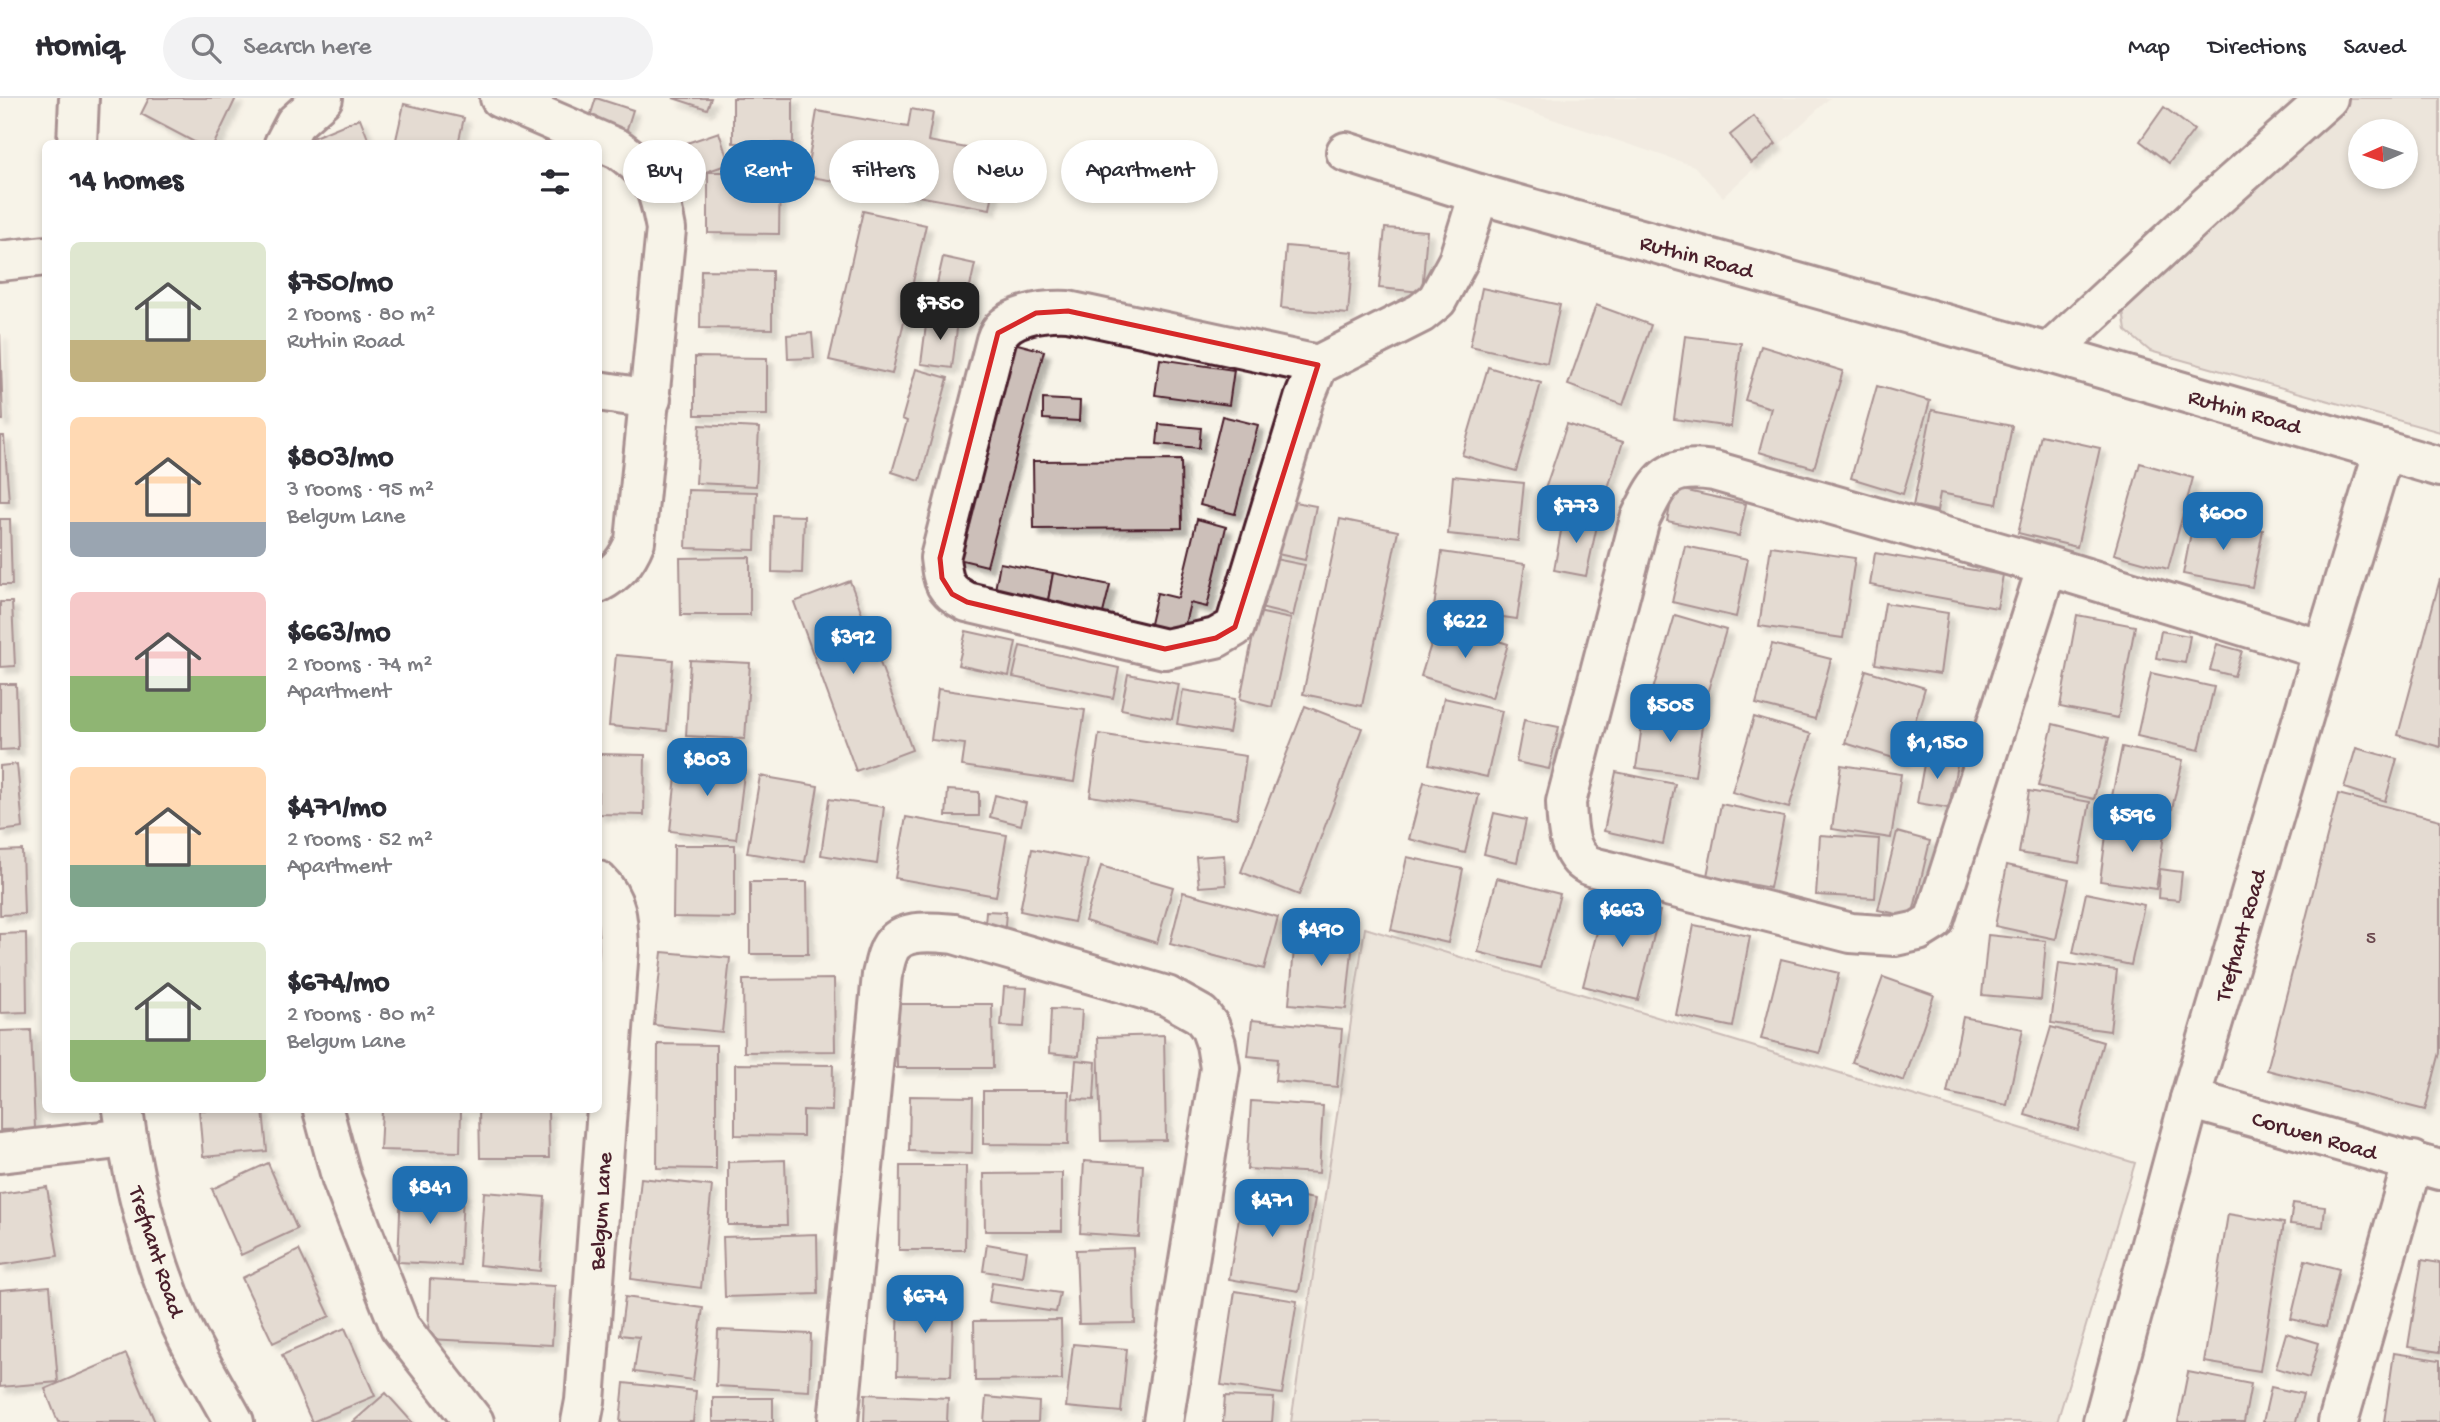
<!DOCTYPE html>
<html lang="en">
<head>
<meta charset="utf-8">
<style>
	:root { --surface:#fff; --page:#f2f2f3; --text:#2b2b33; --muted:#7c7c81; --line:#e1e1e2; --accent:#1f6fb2 }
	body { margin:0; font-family:"Gochi Hand",sans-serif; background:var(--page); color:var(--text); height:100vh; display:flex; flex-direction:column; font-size:26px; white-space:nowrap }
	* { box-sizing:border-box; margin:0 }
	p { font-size:23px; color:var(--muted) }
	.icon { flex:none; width:38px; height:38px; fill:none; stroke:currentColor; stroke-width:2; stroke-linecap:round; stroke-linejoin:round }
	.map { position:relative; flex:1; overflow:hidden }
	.sheet { position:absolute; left:42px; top:42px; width:560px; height:973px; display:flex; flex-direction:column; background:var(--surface); border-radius:10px; box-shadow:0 4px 10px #0003 }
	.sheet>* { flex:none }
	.hud { position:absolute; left:623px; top:42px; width:665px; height:63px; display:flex; gap:14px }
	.needle { width:46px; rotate:267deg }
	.tools { position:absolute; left:2348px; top:21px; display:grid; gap:14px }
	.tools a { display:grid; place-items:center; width:70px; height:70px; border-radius:50%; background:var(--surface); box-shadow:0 4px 10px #0003; font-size:35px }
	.price { position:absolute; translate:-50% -60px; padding:0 16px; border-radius:14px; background:var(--accent); color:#fff; font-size:23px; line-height:46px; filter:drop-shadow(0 2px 4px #0008) }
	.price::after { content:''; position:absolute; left:50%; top:42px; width:21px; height:16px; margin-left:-10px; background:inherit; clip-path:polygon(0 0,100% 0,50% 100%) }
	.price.current { background:#222; color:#fff }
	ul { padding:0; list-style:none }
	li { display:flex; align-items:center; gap:21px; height:175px; padding:0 28px }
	li span { display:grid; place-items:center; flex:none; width:196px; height:140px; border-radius:10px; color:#555 }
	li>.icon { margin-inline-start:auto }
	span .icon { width:84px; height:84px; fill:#fffc; stroke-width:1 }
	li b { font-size:30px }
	h2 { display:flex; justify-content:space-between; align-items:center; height:84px; padding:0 28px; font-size:30px }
	.pill { padding:0 24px; border-radius:32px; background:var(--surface); box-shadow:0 4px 10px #0003; font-size:24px; line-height:63px }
	.pill.current { background:var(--accent); color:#fff }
	header { display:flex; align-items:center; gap:42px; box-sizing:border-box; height:98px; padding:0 35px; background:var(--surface); border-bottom:2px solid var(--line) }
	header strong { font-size:33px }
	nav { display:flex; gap:38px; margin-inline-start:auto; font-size:24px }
	.search { width:490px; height:63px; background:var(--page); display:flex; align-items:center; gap:18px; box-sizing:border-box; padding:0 24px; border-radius:38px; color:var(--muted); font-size:26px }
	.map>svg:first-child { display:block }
</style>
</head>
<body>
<header>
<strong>Homiq</strong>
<div class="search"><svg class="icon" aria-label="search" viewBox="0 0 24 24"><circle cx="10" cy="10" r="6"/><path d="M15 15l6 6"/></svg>Search here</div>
<nav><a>Map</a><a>Directions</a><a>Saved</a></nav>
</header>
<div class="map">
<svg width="2440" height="1324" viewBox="0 0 2440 1324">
	<defs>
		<filter id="shadow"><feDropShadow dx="6" dy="6" stdDeviation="2" flood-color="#0004"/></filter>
	</defs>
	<rect width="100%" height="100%" fill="#f7f3e8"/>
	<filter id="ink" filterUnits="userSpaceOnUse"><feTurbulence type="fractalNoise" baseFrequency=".0143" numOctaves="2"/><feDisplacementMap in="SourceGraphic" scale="14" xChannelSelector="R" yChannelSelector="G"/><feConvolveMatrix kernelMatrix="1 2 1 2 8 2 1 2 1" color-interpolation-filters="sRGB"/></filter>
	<g filter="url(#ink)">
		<polygon fill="#eae3da" points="1489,0 1830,0 1723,99 1694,68"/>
		<g fill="#ded4cc" stroke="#947a7c" stroke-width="2" fill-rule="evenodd">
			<path d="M2349,0H2440V334L2150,253L2126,233L2123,212ZM2361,33H2406V79H2361Z"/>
			<polygon points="1365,830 2135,1065 2057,1324 1291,1324"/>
		</g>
		<g fill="#ccbfb9" stroke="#4a1f2b" stroke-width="2" filter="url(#shadow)">
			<polygon points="149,0 236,0 214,46 198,46 141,16"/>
			<polygon points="596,0 633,12 625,37 588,25"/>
			<polygon points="673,0 711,0 707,11"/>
			<rect x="733" y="0" width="60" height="45"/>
			<polygon points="404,6 464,20 458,46 395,46"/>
			<polygon points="2164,9 2194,32 2169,65 2140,43"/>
			<polygon points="911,11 933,15 928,43 1000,56 990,111 806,78 817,13 908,29"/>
			<polygon points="1754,18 1776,46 1751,65 1730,37"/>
			<polygon points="360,20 370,46 297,46"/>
			<polygon points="719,34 729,66 697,77 687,45"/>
			<polygon points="708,74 780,74 779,136 708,135"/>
			<polygon points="863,113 926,127 892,276 829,262"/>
			<polygon points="1385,130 1427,133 1422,194 1379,190"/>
			<polygon points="1286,148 1353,154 1348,216 1281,210"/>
			<polygon points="943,159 975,166 963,219 931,212"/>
			<polygon points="701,172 772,173 772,231 700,230"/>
			<polygon points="1482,190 1560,207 1547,265 1470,248"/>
			<polygon points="1596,207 1651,227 1623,307 1568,287"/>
			<polygon points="927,219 958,223 952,270 921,266"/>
			<polygon points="812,235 814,260 788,261 787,237"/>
			<polygon points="0,236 3,322 0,322"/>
			<polygon points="1685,238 1741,245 1731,329 1674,321"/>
			<polygon points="1010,244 1044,253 987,468 954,460"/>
			<polygon points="1761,248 1843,273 1814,370 1759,354 1771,310 1745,302"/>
			<polygon points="695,259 767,260 767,317 695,317"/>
			<polygon points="1160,261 1234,272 1229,307 1155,297"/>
			<polygon points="1488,269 1541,285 1516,373 1462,357"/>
			<polygon points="916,271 948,280 920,383 892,374 907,323 902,321"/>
			<polygon points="1877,288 1930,303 1903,396 1851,380"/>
			<polygon points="1043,301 1080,303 1079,323 1043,321"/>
			<polygon points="1932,312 2012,328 1997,406 1940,395 1937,413 1913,408"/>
			<polygon points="1222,318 1258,327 1235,416 1200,407"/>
			<polygon points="1159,326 1201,330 1199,350 1157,346"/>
			<polygon points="1567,326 1623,344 1600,414 1544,394"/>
			<polygon points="700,327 759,330 756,388 696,385"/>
			<polygon points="2041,337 2100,350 2077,449 2018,435"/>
			<polygon points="0,338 4,338 9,403 0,403"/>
			<polygon points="1181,362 1182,430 1034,431 1033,363"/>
			<polygon points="2140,365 2193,380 2168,471 2114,456"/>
			<polygon points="1453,378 1524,385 1518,443 1448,436"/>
			<polygon points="1674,390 1746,406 1739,438 1667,423"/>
			<polygon points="688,392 757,394 755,452 686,450"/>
			<polygon points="1284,402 1316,408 1305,462 1273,455"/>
			<polygon points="1564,416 1598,423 1586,478 1554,472"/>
			<polygon points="773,417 804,418 802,475 772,474"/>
			<polygon points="2194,419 2263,432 2252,489 2183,476"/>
			<polygon points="0,421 10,421 12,487 0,487"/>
			<polygon points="1197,421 1226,429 1207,509 1190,505 1182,538 1149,530 1157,495 1178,500"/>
			<polygon points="1340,421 1398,433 1362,608 1303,596"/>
			<polygon points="1685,448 1748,461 1736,519 1672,504"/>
			<polygon points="1771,448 1855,460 1843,540 1759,528"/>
			<polygon points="1442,454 1525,466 1517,521 1434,509"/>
			<polygon points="1875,455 2003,477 1997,510 1870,487"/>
			<polygon points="750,459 750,517 681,517 680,460"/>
			<polygon points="1270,460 1305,467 1293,518 1260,510"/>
			<polygon points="1000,465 1053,475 1047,508 994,497"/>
			<polygon points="1053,475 1110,487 1102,519 1047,508"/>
			<polygon points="2440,481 2440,649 2398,637"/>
			<polygon points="850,483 912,652 856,673 794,504"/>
			<polygon points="0,504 12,504 15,568 0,569"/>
			<polygon points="1885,505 1948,515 1940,576 1875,566"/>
			<polygon points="1258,514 1291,521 1272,609 1240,601"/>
			<polygon points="1675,517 1726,532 1703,609 1652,595"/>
			<polygon points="2077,517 2135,528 2118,620 2060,609"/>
			<polygon points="1438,524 1508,546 1492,600 1421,578"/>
			<polygon points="966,533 1016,544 1009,578 958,567"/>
			<polygon points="2161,533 2190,538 2185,565 2156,560"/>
			<polygon points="1772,546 1831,561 1815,621 1756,606"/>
			<polygon points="2217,546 2242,553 2234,578 2210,572"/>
			<polygon points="1020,548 1119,570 1113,600 1013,579"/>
			<polygon points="616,557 673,562 667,633 609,628"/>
			<polygon points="690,562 750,565 745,641 686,638"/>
			<polygon points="1866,572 1925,590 1903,663 1845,645"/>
			<polygon points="2151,575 2214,589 2199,652 2137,638"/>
			<polygon points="1128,576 1179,586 1172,621 1121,611"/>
			<polygon points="0,586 16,586 18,651 0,652"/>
			<polygon points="938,591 1085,612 1074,684 962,668 965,646 931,642"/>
			<polygon points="1183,592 1235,601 1229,635 1177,626"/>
			<polygon points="1444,600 1502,613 1487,679 1429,666"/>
			<polygon points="1305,608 1362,630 1299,797 1241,774"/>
			<polygon points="1644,613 1703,621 1695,678 1636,670"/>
			<polygon points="1754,619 1811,636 1789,710 1732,694"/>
			<polygon points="1524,622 1559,629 1549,671 1516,664"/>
			<polygon points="2053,626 2109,640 2094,701 2038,688"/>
			<polygon points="1099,636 1246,658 1237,720 1090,698"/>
			<polygon points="2122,649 2183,662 2170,720 2110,708"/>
			<polygon points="2356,650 2397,661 2385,703 2344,690"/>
			<polygon points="1926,655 1958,661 1949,710 1917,705"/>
			<polygon points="598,656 645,657 644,717 598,716"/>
			<polygon points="678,660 745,668 736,741 670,733"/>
			<polygon points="17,666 23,730 0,733 0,668"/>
			<polygon points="1841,667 1901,676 1891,740 1832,731"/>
			<polygon points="1616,674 1675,686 1663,746 1604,733"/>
			<polygon points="760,678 818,688 805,764 747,755"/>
			<polygon points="1424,684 1479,697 1465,755 1409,741"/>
			<polygon points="948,692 979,694 979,718 946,718"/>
			<polygon points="2029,693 2090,704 2079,765 2019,755"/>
			<polygon points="2338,696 2440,722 2440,954 2425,1012 2267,972"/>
			<polygon points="995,697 1026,705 1021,727 990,719"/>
			<polygon points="829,701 884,709 877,766 821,757"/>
			<polygon points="1721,706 1784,719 1770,790 1707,778"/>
			<polygon points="1494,715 1526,722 1517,764 1484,756"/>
			<polygon points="906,719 1007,737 996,798 895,780"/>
			<polygon points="2108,722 2165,730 2156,791 2100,783"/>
			<polygon points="1897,734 1930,743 1912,819 1878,812"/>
			<polygon points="1820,737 1879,741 1875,800 1816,797"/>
			<polygon points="674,747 735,747 735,820 673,819"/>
			<polygon points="1032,751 1088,762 1074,824 1020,813"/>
			<polygon points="22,752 24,816 0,817 0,753"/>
			<polygon points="1224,757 1226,787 1199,789 1196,759"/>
			<polygon points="1407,759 1463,771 1448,845 1391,832"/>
			<polygon points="2007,767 2069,781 2056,841 1995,828"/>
			<polygon points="1101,768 1173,789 1157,845 1085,823"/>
			<polygon points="2160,771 2182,774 2179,802 2158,800"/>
			<polygon points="1497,780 1560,796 1540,870 1478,854"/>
			<polygon points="750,784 807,784 808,856 750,856"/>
			<polygon points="1183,794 1278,819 1264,871 1170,846"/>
			<polygon points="2086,795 2144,807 2131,867 2073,855"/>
			<polygon points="1606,799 1660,813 1638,902 1583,888"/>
			<polygon points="986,813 1006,814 1004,842 984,840"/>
			<polygon points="1694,827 1750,838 1733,929 1676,917"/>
			<polygon points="1296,829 1354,834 1346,911 1289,906"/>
			<polygon points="26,835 27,914 0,915 0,836"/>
			<polygon points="1988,837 2046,843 2041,902 1982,897"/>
			<polygon points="662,854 730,860 722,934 654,927"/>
			<polygon points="1781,861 1839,875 1820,955 1761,941"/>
			<polygon points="2059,865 2117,872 2110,933 2051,925"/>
			<polygon points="1883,879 1934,897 1904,983 1852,964"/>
			<polygon points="834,881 835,953 744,954 743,882"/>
			<polygon points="1004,889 1027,890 1024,929 1001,928"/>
			<polygon points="896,906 992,906 993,970 897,970"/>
			<polygon points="1051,911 1082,912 1079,958 1049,955"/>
			<polygon points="1963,919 2023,931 2007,1007 1947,995"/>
			<polygon points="1252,922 1342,931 1337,989 1275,983 1277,961 1248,958"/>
			<polygon points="2051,929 2103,944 2078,1032 2025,1017"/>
			<polygon points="31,932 35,1031 0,1032 0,933"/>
			<polygon points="1164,937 1166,1042 1101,1043 1098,939"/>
			<polygon points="658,946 716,947 716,1071 657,1070"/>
			<polygon points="1076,962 1096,964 1094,1002 1073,1001"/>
			<polygon points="735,966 833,967 832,1013 803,1012 803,1038 735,1037"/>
			<polygon points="983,993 1069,993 1068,1047 983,1046"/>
			<polygon points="910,998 973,999 972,1055 909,1053"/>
			<polygon points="1251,1003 1323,1008 1319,1075 1247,1071"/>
			<polygon points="199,1012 263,1012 267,1053 203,1059"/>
			<polygon points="382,1012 461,1012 460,1054 380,1052"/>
			<polygon points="479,1012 548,1012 549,1060 480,1060"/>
			<polygon points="785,1062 787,1127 728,1127 728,1064"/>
			<polygon points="1084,1063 1143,1067 1139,1139 1080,1135"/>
			<polygon points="268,1065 297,1131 241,1157 212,1091"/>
			<polygon points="900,1068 966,1068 965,1152 899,1152"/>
			<polygon points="1062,1075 1062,1133 985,1133 984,1076"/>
			<polygon points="641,1080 712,1088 701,1190 631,1181"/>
			<polygon points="47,1089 58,1158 0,1167 0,1096"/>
			<polygon points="1244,1089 1315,1101 1299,1193 1229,1181"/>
			<polygon points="401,1090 463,1093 460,1167 398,1164"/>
			<polygon points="484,1094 545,1099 540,1173 479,1167"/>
			<polygon points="2293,1105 2325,1109 2323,1129 2290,1126"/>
			<polygon points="2228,1116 2284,1125 2260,1273 2204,1264"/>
			<polygon points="817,1136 818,1196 725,1199 723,1139"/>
			<polygon points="987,1146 1027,1153 1023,1179 983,1173"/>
			<polygon points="1133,1150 1135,1225 1079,1226 1076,1152"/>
			<polygon points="299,1152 330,1218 273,1245 242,1180"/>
			<polygon points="2305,1162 2339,1171 2326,1229 2291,1221"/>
			<polygon points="2422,1162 2440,1165 2440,1254 2408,1249"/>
			<polygon points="430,1181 555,1188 552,1247 428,1241"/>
			<polygon points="992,1185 1060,1195 1056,1214 989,1204"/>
			<polygon points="50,1188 58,1284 0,1289 0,1192"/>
			<polygon points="1235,1193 1297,1203 1282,1296 1221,1287"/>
			<polygon points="899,1195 954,1197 951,1278 897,1277"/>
			<polygon points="625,1199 703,1210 693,1282 634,1274 639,1239 620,1237"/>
			<polygon points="1061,1222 1062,1282 975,1283 974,1223"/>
			<polygon points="345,1230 375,1298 312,1324 282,1257"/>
			<polygon points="718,1232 811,1236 809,1293 716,1288"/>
			<polygon points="2286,1235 2319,1245 2309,1280 2276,1270"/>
			<polygon points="1073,1246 1127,1251 1121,1314 1066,1309"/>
			<polygon points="2394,1255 2440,1262 2440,1324 2384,1324"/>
			<polygon points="126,1256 155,1324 58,1324 45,1291"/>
			<polygon points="2188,1274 2251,1286 2244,1324 2178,1324"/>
			<polygon points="624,1285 696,1293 693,1324 620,1324"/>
			<polygon points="2271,1289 2303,1296 2296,1324 2263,1324"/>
			<polygon points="386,1295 412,1324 353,1324"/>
			<polygon points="865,1296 948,1300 947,1324 864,1324"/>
			<polygon points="1225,1298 1274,1300 1272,1324 1223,1324"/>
			<polygon points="986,1299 1039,1304 1038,1324 984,1324"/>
			<rect x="713" y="1300" width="60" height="24"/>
		</g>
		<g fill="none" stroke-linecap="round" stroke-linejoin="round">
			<defs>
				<g id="minor">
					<path d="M500,0L618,51C655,77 658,89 666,131L635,443C627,463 617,475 598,485"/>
					<polyline points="77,46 79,0"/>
					<polyline points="284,46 295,25 323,0"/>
					<polyline points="1346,54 1479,96 2049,255 2440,369"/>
					<polyline points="0,163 46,158"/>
					<polyline points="2049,255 2209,106 2328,0"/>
					<path d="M1318,267L1304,301L1235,529L1216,540L1165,551L967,504C944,492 943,484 940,460L996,242C1004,216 1045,212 1068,213L1318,267L1421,215L1437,202L1458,163L1479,96"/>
					<polyline points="598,293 651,301"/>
					<path d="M2047,468L1934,823L1918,833L1895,838L1851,835L1616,775C1607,772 1597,771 1588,767C1567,756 1567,725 1566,704L1640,421C1660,381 1665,366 1714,373L2047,468L2323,552"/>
					<polyline points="2190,1001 2440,1072"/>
					<path d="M123,1012C133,1084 151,1157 180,1224C196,1259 216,1291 234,1324"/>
					<polyline points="323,1012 342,1082 400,1229 474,1324"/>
					<polyline points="0,1055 127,1040"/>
					<path d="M581,1324L585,1303L619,851C618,825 618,802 598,783"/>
					<path d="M838,1324L882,877C884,870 885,862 888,855C897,829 933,834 954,836L1167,898L1201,917L1210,929L1216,946L1220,970L1163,1324"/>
					<polyline points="2103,1324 2190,1001 2323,552 2384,352"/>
					<polyline points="2338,1324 2413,1063"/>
				</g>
			</defs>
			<use href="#minor" stroke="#4a1f2b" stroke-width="44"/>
			<use href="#minor" stroke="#f7f3e8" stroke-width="38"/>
		</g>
	</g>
	<path d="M0 0H2440V1324H0ZM1068,213L1318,267L1235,529L1216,540L1165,551L967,504L952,496L942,480L940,460L998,235L1036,215Z" fill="#f7f3e8" fill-opacity=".55" fill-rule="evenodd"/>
	<path fill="none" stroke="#d62828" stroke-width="5" stroke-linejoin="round" d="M1068,213L1318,267L1235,529L1216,540L1165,551L967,504L952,496L942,480L940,460L998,235L1036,215Z"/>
	<g text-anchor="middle" stroke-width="5" stroke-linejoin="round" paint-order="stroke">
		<g font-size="19" fill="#6a474e">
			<text x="2371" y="845">5</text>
		</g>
		<g font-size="23" fill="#4a1f2b" stroke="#f7f3e8">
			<text transform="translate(1697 157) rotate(15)" y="8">Ruthin Road</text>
			<text transform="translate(2245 312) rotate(16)" y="8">Ruthin Road</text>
			<text transform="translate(2239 837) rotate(-74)" y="8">Trefnant Road</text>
			<text transform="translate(2315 1036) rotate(16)" y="8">Corwen Road</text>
			<text transform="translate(599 1113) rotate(-86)" y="8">Belgum Lane</text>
			<text transform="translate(158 1153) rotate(72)" y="8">Trefnant Road</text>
		</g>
	</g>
</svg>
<div class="tools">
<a><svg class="needle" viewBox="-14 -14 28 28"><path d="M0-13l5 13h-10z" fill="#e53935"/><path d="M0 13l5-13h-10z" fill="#7c7c81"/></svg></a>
</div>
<b class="price current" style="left:940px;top:244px">$750</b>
<b class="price" style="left:1576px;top:447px">$773</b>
<b class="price" style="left:2223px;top:454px">$600</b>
<b class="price" style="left:1465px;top:562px">$622</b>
<b class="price" style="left:853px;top:578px">$392</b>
<b class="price" style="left:1670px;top:646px">$505</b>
<b class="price" style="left:1937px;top:683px">$1,150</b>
<b class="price" style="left:707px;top:700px">$803</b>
<b class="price" style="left:2132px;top:756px">$596</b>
<b class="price" style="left:1622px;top:851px">$663</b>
<b class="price" style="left:1321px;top:870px">$490</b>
<b class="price" style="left:430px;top:1128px">$841</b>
<b class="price" style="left:1272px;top:1141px">$471</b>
<b class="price" style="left:925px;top:1237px">$674</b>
<div class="hud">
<a class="pill">Buy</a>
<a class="pill current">Rent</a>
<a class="pill">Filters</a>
<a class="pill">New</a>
<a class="pill">Apartment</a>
</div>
<section class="sheet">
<h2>14 homes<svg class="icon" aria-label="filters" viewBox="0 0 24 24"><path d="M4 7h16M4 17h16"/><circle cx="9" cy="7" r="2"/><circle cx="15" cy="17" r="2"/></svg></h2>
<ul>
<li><span style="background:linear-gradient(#dfe7d0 70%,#c2b280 0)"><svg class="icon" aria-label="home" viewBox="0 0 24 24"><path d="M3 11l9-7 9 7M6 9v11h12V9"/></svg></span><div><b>$750/mo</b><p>2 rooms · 80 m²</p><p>Ruthin Road</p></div></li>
<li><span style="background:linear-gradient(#ffd9b3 75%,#9aa5b1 0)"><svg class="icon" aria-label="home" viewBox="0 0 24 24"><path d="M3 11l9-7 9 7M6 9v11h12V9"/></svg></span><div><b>$803/mo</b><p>3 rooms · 95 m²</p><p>Belgum Lane</p></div></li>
<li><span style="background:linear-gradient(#f6c9c9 60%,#8fb573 0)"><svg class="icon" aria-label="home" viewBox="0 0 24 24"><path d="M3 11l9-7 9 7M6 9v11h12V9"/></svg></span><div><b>$663/mo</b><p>2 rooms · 74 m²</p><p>Apartment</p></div></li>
<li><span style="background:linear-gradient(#ffd9b3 70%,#7fa58c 0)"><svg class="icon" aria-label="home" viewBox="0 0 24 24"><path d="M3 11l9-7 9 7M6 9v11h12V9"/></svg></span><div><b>$471/mo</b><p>2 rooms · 52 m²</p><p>Apartment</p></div></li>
<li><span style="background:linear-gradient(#dfe7d0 70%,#8fb573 0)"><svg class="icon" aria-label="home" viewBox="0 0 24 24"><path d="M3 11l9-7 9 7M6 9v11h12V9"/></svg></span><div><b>$674/mo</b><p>2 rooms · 80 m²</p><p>Belgum Lane</p></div></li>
</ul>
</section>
</div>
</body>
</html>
